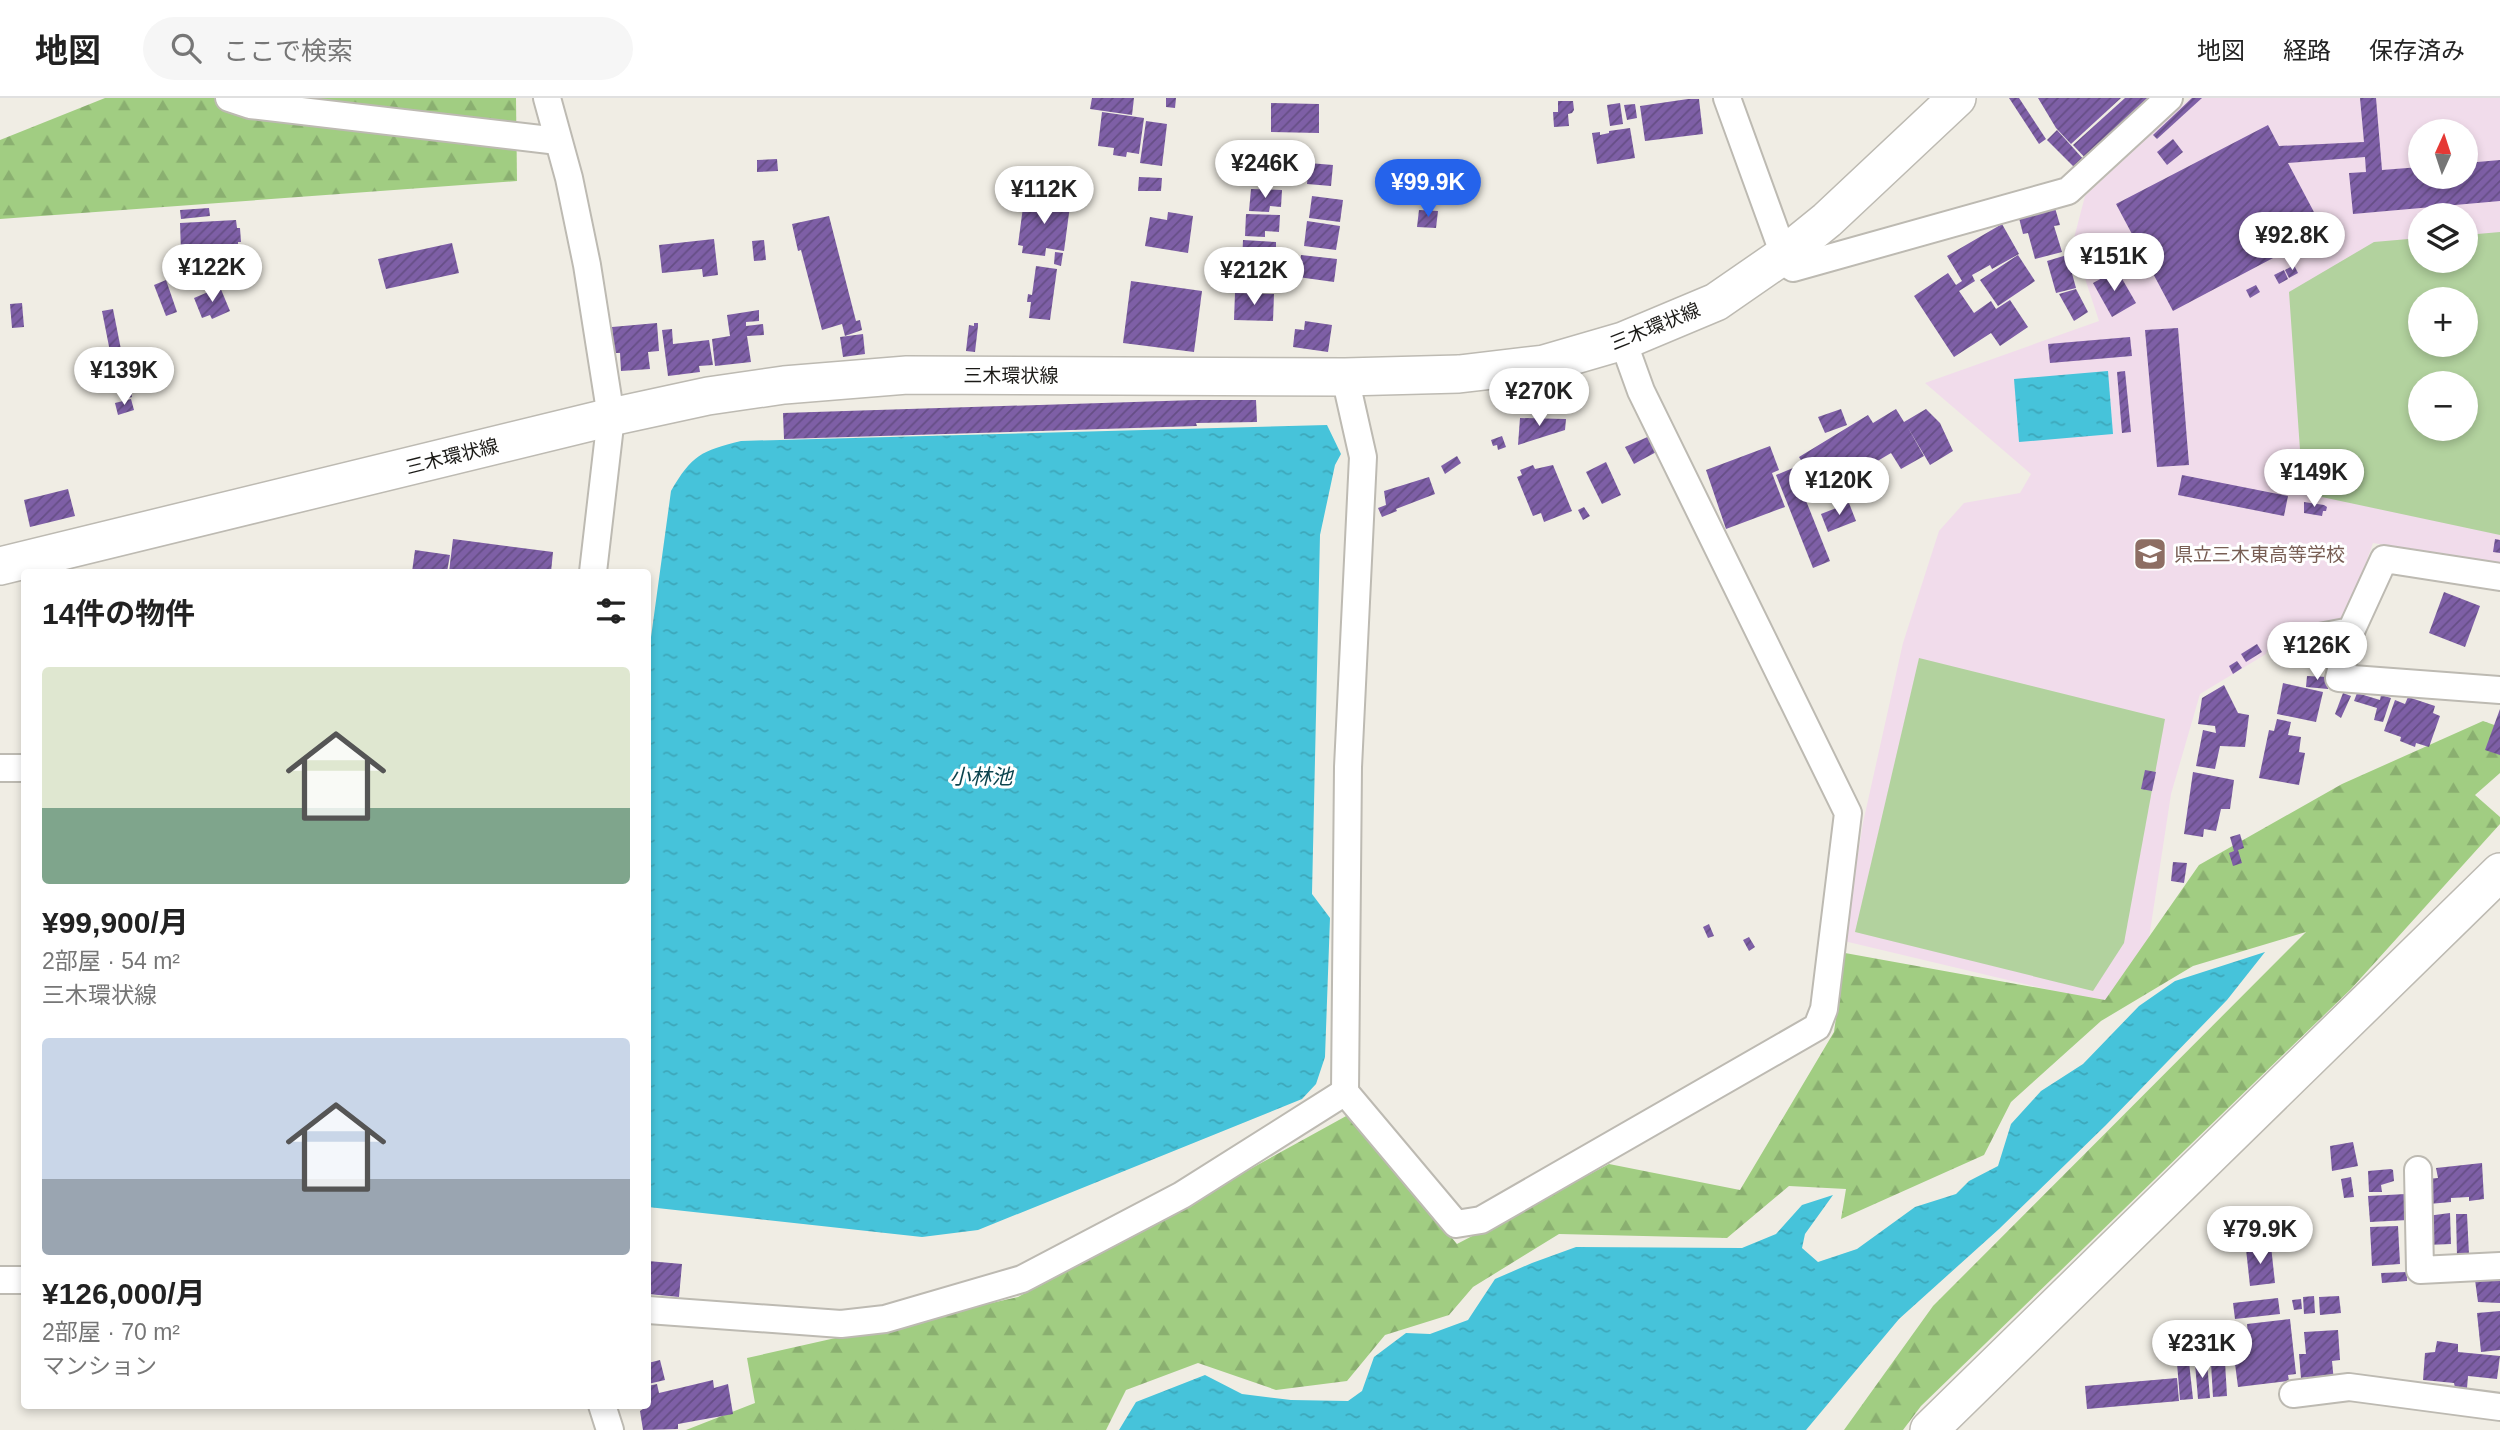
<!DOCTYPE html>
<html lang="ja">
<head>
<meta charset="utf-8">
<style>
	:root { --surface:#fff; --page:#f6f6f6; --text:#222; --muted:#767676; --line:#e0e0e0; --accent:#2563eb }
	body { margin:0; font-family:Arial,"Noto Sans JP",sans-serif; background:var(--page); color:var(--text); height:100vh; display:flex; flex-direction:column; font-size:26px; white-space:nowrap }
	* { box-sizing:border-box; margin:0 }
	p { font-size:23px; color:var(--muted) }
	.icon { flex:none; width:38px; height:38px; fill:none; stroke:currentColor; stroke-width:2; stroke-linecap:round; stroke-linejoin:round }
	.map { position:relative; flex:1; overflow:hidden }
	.drawer { position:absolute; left:21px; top:471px; width:630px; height:840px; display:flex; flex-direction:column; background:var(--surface); border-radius:7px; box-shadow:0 4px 10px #0003 }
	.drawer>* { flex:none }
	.needle { width:46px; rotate:3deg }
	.tools { position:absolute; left:2408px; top:21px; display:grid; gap:14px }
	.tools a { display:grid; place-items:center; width:70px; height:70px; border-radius:50%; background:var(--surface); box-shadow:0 4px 10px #0003; font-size:35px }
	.price { position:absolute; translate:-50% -60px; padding:0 16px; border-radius:24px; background:#fff; color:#222; font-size:23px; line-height:46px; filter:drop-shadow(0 2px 4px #0008) }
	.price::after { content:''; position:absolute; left:50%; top:42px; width:21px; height:16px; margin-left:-10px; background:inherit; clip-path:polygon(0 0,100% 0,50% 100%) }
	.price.current { background:var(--accent); color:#fff }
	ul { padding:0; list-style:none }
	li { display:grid; align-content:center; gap:14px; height:371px; padding:0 21px }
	li span { display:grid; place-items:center; height:217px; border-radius:7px; color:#555 }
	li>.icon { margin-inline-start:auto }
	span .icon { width:126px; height:126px; fill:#fffc; stroke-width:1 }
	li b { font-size:30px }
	h2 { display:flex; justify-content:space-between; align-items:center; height:84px; padding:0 21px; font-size:30px }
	header { display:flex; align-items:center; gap:42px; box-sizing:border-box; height:98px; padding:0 35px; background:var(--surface); border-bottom:2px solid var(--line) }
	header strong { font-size:33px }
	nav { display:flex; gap:38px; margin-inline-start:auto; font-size:24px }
	.search { width:490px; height:63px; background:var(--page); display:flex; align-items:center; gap:18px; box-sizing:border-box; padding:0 24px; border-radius:38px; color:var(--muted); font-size:26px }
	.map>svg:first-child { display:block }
</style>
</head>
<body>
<header>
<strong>地図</strong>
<div class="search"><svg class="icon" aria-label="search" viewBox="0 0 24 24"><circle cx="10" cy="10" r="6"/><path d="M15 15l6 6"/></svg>ここで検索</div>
<nav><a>地図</a><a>経路</a><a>保存済み</a></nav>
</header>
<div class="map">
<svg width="2500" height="1332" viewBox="0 0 2500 1332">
	<defs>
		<pattern id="forest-firs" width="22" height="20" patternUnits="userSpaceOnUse" patternTransform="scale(1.75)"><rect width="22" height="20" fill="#a1cd82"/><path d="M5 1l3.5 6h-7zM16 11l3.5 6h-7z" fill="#8aaf70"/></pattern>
		<pattern id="water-ripples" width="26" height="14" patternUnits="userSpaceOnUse" patternTransform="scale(1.75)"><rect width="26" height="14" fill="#46c3da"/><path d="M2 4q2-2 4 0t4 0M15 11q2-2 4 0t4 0" fill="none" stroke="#3da7ba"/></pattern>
		<pattern id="building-hatch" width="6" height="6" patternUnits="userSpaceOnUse" patternTransform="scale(1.75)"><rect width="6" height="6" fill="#7e5fa6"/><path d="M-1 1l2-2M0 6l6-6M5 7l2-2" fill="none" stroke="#664e86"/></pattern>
	</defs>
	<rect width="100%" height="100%" fill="#f0ede4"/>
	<path fill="#f1dceb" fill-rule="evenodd" d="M2190,0H2500V466L2373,445L2351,507L2335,529L2272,539L2266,556L2200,596L2171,696L2147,853L2109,906L1844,843L1863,725L1903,545L1939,433L1964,405L2020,395L2031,376L1925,285L2099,223L2073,144L2085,98ZM2420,33H2466V79H2420ZM2420,117H2466V163H2420ZM2420,201H2466V247H2420ZM2420,285H2466V331H2420Z"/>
	<g fill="url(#forest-firs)">
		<polygon points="105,0 516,0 517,83 0,121 0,42"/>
		<polygon points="2483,623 2500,629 2500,675 2475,697 2500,719 2500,726 2351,891 1921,1308 1903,1332 1844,1332 1933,1208 2306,834 2193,868 2101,923 2011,1004 1984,1057 1841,1121 1846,1091 1789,1088 1727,1140 1559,1136 1473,1189 1449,1217 1385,1237 1347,1283 1276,1292 1198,1265 1126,1292 1106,1332 686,1332 755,1305 747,1260 1018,1199 1348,1017 1457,1146 1609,1066 1740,1092 1834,934 1845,855 2105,902 2199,767 2342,686"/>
	</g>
	<g fill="#b2d29e" fill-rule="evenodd">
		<path d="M2500,134V437L2303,395L2289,194L2374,144L2420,140V163H2466V137ZM2420,201H2466V247H2420ZM2420,285H2466V331H2420Z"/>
		<polygon points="1919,560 2165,621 2124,845 2093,893 1855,834"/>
	</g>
	<g fill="url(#water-ripples)">
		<polygon points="2108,273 2113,336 2019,344 2014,281"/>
		<path d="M1327,327L1341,356L1335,367L1320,437L1312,796L1330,820L1325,959L1316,986L1302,1001L978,1132L922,1139L648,1109V561L671,393C692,357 701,353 741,343Z"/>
		<polygon points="2265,854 2227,902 2106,1027 1999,1131 1899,1221 1806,1332 1119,1332 1136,1304 1205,1277 1242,1296 1291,1302 1348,1303 1362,1293 1374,1259 1406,1235 1430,1236 1468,1222 1495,1181 1532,1165 1576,1149 1742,1150 1776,1136 1802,1107 1833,1097 1805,1136 1802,1150 1818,1164 1857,1151 1915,1109 1956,1096 1969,1083 1998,1068 2011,1026 2041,993 2083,966 2139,908 2175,883"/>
	</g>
	<g fill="url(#building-hatch)">
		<polygon points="1092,0 1134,0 1132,17 1090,11"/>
		<polygon points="1166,0 1176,0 1175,10 1166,9"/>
		<polygon points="2009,0 2019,0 2046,41 2039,46"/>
		<polygon points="2038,0 2121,0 2071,46 2056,30"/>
		<polygon points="2125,0 2155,0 2088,63 2073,47"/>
		<polygon points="2192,0 2202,0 2157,41 2153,37"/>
		<polygon points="2360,0 2376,0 2382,72 2420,69 2420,79 2466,79 2466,65 2500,62 2500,103 2353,116 2349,75 2366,74 2365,59 2288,65 2324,133 2173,213 2116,106 2268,27 2279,48 2364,44"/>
		<polygon points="1688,1 1699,1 1703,36 1645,43 1640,8"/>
		<polygon points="1558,3 1573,3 1574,12 1572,15 1568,16 1569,28 1554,29 1553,14 1558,14"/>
		<polygon points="1271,5 1319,6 1319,35 1271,34"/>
		<polygon points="1620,5 1623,26 1610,28 1607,7"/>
		<polygon points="1635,6 1637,20 1627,22 1624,7"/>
		<polygon points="1102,14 1144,20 1139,56 1127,54 1126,59 1113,57 1114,50 1098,48"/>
		<polygon points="1146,23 1167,26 1162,68 1140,65"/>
		<polygon points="1630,30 1635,60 1597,66 1592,35 1600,34 1600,37 1609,35 1609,33"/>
		<polygon points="2057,32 2085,63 2076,71 2047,42"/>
		<polygon points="2173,41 2183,54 2167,67 2157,54"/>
		<polygon points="777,61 778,73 757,74 757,62"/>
		<polygon points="1276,63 1291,64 1290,76 1275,74"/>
		<polygon points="1309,65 1333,67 1331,88 1307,86"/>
		<polygon points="1139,79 1162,80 1161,93 1138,93"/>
		<polygon points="1251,91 1282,92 1281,109 1270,108 1269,114 1249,113"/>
		<polygon points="1025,94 1032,95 1030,105 1060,108 1062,99 1071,100 1064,153 1046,150 1045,158 1022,155 1023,148 1018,147"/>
		<polygon points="1312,98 1343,102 1340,124 1309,120"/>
		<polygon points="209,110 210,118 181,121 180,112"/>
		<polygon points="2055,110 2060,127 2054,128 2062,154 2035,161 2028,135 2023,136 2019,120"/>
		<polygon points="1419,112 1438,113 1436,130 1417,129"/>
		<polygon points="1168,114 1193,118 1188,155 1145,148 1150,119 1167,122"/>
		<polygon points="1246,116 1280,117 1279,134 1265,133 1265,139 1245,138"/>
		<polygon points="829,118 856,223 860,222 862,232 845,238 842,226 822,232 801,152 798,153 792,126"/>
		<polygon points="236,122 237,130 240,130 241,144 238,144 238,148 233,148 234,153 206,154 208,181 182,182 180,125"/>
		<polygon points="1307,123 1340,128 1336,152 1304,148"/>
		<polygon points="2002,126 2019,156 1992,171 1990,167 1972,177 1975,183 1959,193 1974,215 1991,203 1996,211 2010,202 2028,229 2000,248 1991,235 1954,259 1914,198 1948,175 1956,187 1962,183 1947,158"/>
		<polygon points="714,141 718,177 703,179 702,171 662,175 659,147"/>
		<polygon points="764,142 766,162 754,163 752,143"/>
		<polygon points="1243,142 1276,144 1276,158 1264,157 1264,165 1242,165"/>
		<polygon points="452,145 459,175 386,191 378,161"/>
		<polygon points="1055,154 1063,155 1061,168 1054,166"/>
		<polygon points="1301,157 1337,161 1334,184 1298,179"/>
		<polygon points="2018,157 2035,183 1998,208 1980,182"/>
		<polygon points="2067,157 2076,190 2056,195 2047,163"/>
		<polygon points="1239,165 1278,169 1276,188 1256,187 1256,190 1237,188"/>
		<polygon points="2294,167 2298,175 2289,180 2285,172"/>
		<polygon points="1036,168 1057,171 1050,222 1029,220 1031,204 1027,204 1028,196 1032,197"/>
		<polygon points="2117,172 2136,205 2112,219 2093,185"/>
		<polygon points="2284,172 2288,181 2279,186 2274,177"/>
		<polygon points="166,182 177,214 166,218 154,187"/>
		<polygon points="1131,183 1202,193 1194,254 1123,245"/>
		<polygon points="2256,187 2260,194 2250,200 2246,192"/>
		<polygon points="220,189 230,213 212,221 210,217 202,220 194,200"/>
		<polygon points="2076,191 2088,214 2074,223 2059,196"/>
		<polygon points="1235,195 1274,196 1273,223 1234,222"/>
		<polygon points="22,205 24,229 12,230 10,206"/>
		<polygon points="113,211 126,277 115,279 102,213"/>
		<polygon points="759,212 759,223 746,224 746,228 763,226 764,237 747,238 751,264 715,268 712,241 730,238 727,217"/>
		<polygon points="1305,223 1332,227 1328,254 1293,249 1295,231 1304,232"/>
		<polygon points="657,225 659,253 648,254 650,271 621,273 620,255 614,255 612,229"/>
		<polygon points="974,225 978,225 978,228 975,254 966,253 969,227 974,228"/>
		<polygon points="2178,230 2189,367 2157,369 2145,232"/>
		<polygon points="672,231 673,246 709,242 713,267 699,268 700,274 668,278 662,232"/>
		<polygon points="863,236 865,256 843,259 840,239"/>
		<polygon points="2130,239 2132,258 2050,265 2048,246"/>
		<polygon points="2125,273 2131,334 2122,335 2117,274"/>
		<polygon points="130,290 132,299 124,301 121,292"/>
		<polygon points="131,301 134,312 118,317 115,305"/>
		<polygon points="1196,302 1256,302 1257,324 1196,325 1197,328 784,341 783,315"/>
		<polygon points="1841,311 1847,327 1825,335 1818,319"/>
		<polygon points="1896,311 1904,324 1926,311 1940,325 1953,353 1930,367 1907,328 1924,358 1901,371 1891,355 1822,396 1799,359 1868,317 1873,325"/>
		<polygon points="1520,320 1566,321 1565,332 1518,347"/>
		<polygon points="1652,337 1660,352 1634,366 1625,349"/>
		<polygon points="1502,338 1506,349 1498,352 1497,347 1493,348 1491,342"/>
		<polygon points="1770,348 1779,372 1772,375 1785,409 1726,431 1706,372"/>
		<polygon points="1457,358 1461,365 1445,376 1441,368"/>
		<polygon points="1606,364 1621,397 1602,406 1586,374"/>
		<polygon points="1533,367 1535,371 1553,367 1572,413 1544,424 1541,415 1533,418 1517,379 1522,377 1520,372"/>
		<polygon points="1793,370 1830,463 1813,470 1776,377"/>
		<polygon points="2182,377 2288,398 2284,418 2178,397"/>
		<polygon points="1429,379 1435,396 1396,411 1397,413 1382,419 1378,410 1386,407 1384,393"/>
		<polygon points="68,391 75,418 30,429 24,402"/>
		<polygon points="2304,404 2324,407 2327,409 2326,413 2323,413 2322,418 2304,415"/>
		<polygon points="1849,405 1856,423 1828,434 1821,416"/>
		<polygon points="1584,409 1590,418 1583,422 1578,412"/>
		<polygon points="453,441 553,454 551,474 449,474"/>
		<polygon points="2495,441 2500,442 2500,455 2493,454"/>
		<polygon points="415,452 450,457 447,474 412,474"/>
		<polygon points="2444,494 2480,508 2465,549 2429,535"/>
		<polygon points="2257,546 2262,554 2246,564 2241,556"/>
		<polygon points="2237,563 2242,570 2233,576 2229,568"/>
		<polygon points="2307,578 2328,579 2328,591 2306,589"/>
		<polygon points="2283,585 2323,594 2316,624 2277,616"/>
		<polygon points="2224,587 2238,615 2249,617 2245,649 2220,648 2215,671 2196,668 2203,632 2216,635 2215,628 2198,626 2202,600"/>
		<polygon points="2343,595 2351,598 2341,620 2335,616"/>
		<polygon points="2357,595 2380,602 2381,597 2391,600 2383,624 2374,622 2377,610 2354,603"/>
		<polygon points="2408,599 2435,608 2433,615 2440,618 2429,649 2416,645 2415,649 2400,643 2401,639 2384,633 2395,602 2405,606"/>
		<polygon points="2500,611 2500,657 2485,652"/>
		<polygon points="2277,621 2291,624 2288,637 2301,639 2299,654 2305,655 2299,687 2259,680 2269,632 2274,633"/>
		<polygon points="2145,672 2156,674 2152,693 2141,691"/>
		<polygon points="2193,674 2234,682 2230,711 2221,711 2216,733 2204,731 2203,739 2184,736"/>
		<polygon points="2240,736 2244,750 2238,752 2242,765 2233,768 2229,755 2234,753 2230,739"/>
		<polygon points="2173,764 2187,765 2184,785 2171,783"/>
		<polygon points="1709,826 1714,838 1708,840 1703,829"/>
		<polygon points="1749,839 1755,849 1749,853 1743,842"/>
		<polygon points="2353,1044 2358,1068 2332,1073 2330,1048"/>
		<polygon points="2482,1065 2484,1101 2469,1103 2469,1099 2451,1100 2451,1104 2429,1106 2427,1081 2438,1080 2436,1070"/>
		<polygon points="2391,1071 2393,1072 2394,1083 2381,1087 2382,1094 2369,1094 2368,1073"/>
		<polygon points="2351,1079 2354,1099 2344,1100 2341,1081"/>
		<polygon points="2406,1096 2408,1122 2370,1124 2368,1098"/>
		<polygon points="2450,1115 2451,1146 2427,1147 2427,1118"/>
		<polygon points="2456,1116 2467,1116 2469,1157 2457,1158"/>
		<polygon points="2267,1126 2269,1145 2245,1147 2243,1130"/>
		<polygon points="2398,1128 2400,1166 2372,1168 2370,1129"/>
		<polygon points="2271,1148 2275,1185 2250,1188 2246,1151"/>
		<polygon points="648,1163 682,1166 679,1199 648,1196"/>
		<polygon points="2407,1174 2407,1183 2382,1185 2381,1175"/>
		<polygon points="2500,1179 2500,1205 2478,1204 2475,1182"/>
		<polygon points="2314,1198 2315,1215 2304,1216 2303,1199"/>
		<polygon points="2339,1198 2341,1215 2320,1217 2319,1199"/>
		<polygon points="2278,1200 2280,1216 2235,1221 2233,1205"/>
		<polygon points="2301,1201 2302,1211 2294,1212 2292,1202"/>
		<polygon points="2500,1213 2500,1252 2481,1254 2477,1215"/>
		<polygon points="2290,1221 2296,1276 2288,1277 2289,1283 2238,1289 2234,1258 2250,1256 2247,1226"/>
		<polygon points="2338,1232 2340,1262 2332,1263 2334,1284 2307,1286 2307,1279 2301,1280 2299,1256 2306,1256 2304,1234"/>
		<polygon points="2437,1243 2458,1246 2458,1254 2500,1258 2497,1281 2468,1278 2467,1290 2455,1290 2454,1285 2423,1282 2425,1255 2435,1254"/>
		<polygon points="660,1262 665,1282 648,1286 648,1265"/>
		<polygon points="2189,1264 2193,1301 2180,1302 2177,1265"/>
		<polygon points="2207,1264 2210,1300 2198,1301 2195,1265"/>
		<polygon points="2225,1264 2227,1298 2213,1299 2211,1265"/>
		<polygon points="2177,1280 2179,1303 2087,1311 2085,1288"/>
		<polygon points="713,1282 714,1290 728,1286 733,1316 678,1326 678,1331 643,1332 640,1313 643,1311 642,1307 648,1307 648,1288 657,1286 659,1295"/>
	</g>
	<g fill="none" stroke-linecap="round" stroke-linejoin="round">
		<defs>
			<g id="street">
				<polyline points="229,0 250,7 558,43"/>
				<polyline points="547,0 569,80 587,167 611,319 593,474"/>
				<polyline points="1727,0 1784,157 1793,170 2068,93 2169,0"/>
				<polyline points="1345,279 1363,359 1348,669 1345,994 1456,1126 1481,1122 1817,929 1824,911 1848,715 1641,293 1623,243"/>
				<polyline points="2351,533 2339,580 2500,592"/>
				<polyline points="2284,546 2351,533 2384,461 2500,479"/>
				<polyline points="0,670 24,670"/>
				<polyline points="2418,1072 2420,1172 2500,1168"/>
				<polyline points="0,1182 24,1182"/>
				<polyline points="648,1212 841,1226 885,1221 1022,1181 1182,1097 1345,994"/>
				<polyline points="2293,1296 2349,1289 2500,1309"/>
				<polyline points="602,1307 610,1332"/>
			</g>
			<g id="secondary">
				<polyline points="0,468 611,319 708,298 784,287 907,277 1345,279 1459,276 1544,266 1623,243 1716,204 1784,157 1827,122 1957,0"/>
				<polyline points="1929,1332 2500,774"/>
			</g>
		</defs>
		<use href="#street" stroke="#bdbab2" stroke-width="30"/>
		<use href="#secondary" stroke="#bdbab2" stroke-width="40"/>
		<use href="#street" stroke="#fff" stroke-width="26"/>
		<use href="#secondary" stroke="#fff" stroke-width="37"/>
	</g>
	<defs>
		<symbol id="school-square" viewBox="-11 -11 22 22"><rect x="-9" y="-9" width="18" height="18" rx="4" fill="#8d6e63" stroke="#fff"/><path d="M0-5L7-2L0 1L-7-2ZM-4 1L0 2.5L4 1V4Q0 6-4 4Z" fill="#fff"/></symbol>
	</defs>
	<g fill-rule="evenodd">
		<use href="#school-square" x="2131" y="437" width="38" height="38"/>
	</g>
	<g text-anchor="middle" stroke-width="6" stroke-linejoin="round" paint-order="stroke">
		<g font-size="19" fill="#1b1a17" stroke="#fff">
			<text transform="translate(1655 228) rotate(-22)" y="7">三木環状線</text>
			<text x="1011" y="284">三木環状線</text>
			<text transform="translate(452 358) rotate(-14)" y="7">三木環状線</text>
		</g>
		<g font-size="19" fill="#785e54" stroke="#fff" text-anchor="start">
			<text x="2174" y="463">県立三木東高等学校</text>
		</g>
		<g font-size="21" font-style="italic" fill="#0c444e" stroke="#fff">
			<text x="981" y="686">小林池</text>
		</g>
	</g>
</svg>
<div class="tools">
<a><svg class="needle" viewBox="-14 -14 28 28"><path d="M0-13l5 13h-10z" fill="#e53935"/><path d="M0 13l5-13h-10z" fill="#767676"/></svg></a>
<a><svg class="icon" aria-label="layers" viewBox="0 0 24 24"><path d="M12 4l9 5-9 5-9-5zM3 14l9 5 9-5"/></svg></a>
<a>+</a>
<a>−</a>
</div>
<b class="price" style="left:1265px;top:102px">¥246K</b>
<b class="price current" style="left:1428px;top:121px">¥99.9K</b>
<b class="price" style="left:1044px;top:128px">¥112K</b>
<b class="price" style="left:2292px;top:174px">¥92.8K</b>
<b class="price" style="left:2114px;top:195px">¥151K</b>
<b class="price" style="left:212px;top:206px">¥122K</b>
<b class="price" style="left:1254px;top:209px">¥212K</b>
<b class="price" style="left:124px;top:309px">¥139K</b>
<b class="price" style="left:1539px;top:330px">¥270K</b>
<b class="price" style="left:2314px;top:411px">¥149K</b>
<b class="price" style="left:1839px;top:419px">¥120K</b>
<b class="price" style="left:2317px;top:584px">¥126K</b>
<b class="price" style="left:2260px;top:1168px">¥79.9K</b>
<b class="price" style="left:2202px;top:1282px">¥231K</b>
<section class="drawer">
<h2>14件の物件<svg class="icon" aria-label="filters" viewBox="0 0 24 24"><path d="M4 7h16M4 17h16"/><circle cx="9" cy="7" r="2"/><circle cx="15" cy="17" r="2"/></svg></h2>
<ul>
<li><span style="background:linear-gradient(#dfe7d0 65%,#7fa58c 0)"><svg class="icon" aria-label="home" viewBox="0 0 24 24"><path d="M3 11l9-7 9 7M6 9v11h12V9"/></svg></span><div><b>¥99,900/月</b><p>2部屋 · 54 m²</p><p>三木環状線</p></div></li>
<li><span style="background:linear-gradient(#c9d6e8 65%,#9aa5b1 0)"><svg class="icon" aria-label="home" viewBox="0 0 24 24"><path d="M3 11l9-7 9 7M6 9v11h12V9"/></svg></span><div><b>¥126,000/月</b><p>2部屋 · 70 m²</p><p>マンション</p></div></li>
</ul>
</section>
</div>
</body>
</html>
